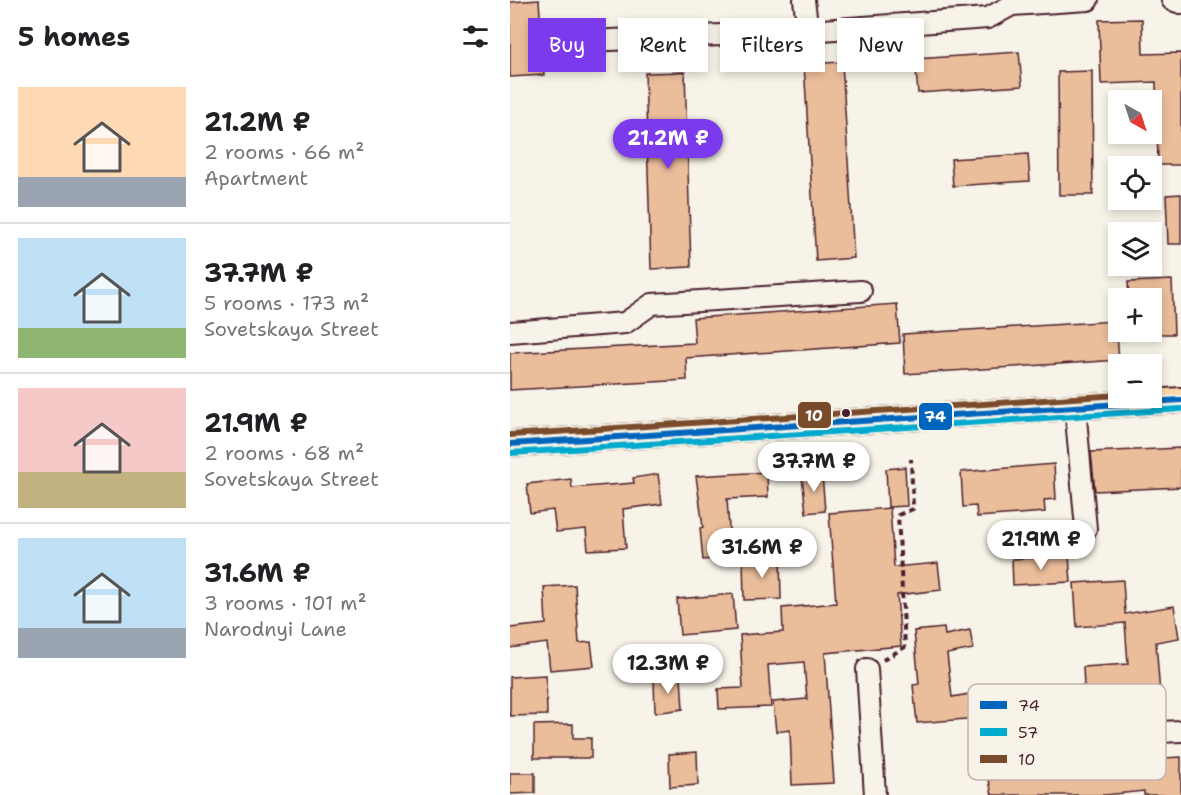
<!DOCTYPE html>
<html lang="en">
<head>
<meta charset="utf-8">
<style>
	:root { --surface:#fff; --page:#f2f2f2; --text:#202124; --muted:#757577; --line:#e0e0e0; --accent:#7c3aed }
	body { margin:0; font-family:"Shantell Sans",sans-serif; background:var(--page); color:var(--text); height:100vh; display:flex; flex-direction:column; font-size:22px; white-space:nowrap }
	* { box-sizing:border-box; margin:0 }
	p { font-size:20px; color:var(--muted) }
	.icon { flex:none; width:33px; height:33px; fill:none; stroke:currentColor; stroke-width:2; stroke-linecap:round; stroke-linejoin:round }
	.map { position:relative; flex:1; overflow:hidden }
	.side { display:flex; flex-direction:column; background:var(--surface); width:510px }
	.side>* { flex:none }
	.top-card { position:absolute; left:18px; top:18px; width:562px; height:54px; display:flex; gap:12px }
	.needle { width:39px; rotate:141deg }
	.tools { position:absolute; left:598px; top:90px; display:grid; gap:12px }
	.tools a { display:grid; place-items:center; width:54px; height:54px; border-radius:0px; background:var(--surface); box-shadow:0 3px 9px #0003; font-size:30px }
	.price { position:absolute; translate:-50% -51px; padding:0 14px; border-radius:21px; background:#fff; color:#222; font-size:20px; line-height:39px; filter:drop-shadow(0 2px 3px #0008) }
	.price::after { content:''; position:absolute; left:50%; top:36px; width:18px; height:14px; margin-left:-9px; background:inherit; clip-path:polygon(0 0,100% 0,50% 100%) }
	.price.current { background:var(--accent); color:#fff }
	ul { padding:0; list-style:none }
	li { display:flex; align-items:center; gap:18px; height:150px; padding:0 18px }
	li+li { border-top:2px solid var(--line) }
	li span { display:grid; place-items:center; flex:none; width:168px; height:120px; border-radius:0px; color:#555 }
	li>.icon { margin-inline-start:auto }
	span .icon { width:72px; height:72px; fill:#fffc; stroke-width:1 }
	li b { font-size:26px }
	h2 { display:flex; justify-content:space-between; align-items:center; height:72px; padding:0 18px; font-size:26px }
	.tag { padding:0 21px; border-radius:0px; background:var(--surface); box-shadow:0 3px 9px #0003; font-size:21px; line-height:54px }
	.tag.current { background:var(--accent); color:#fff }
	main { display:flex; flex:1; min-height:0 }
	.map>svg:first-child { display:block }
</style>
</head>
<body>
<main>
<section class="side">
<h2>5 homes<svg class="icon" aria-label="filters" viewBox="0 0 24 24"><path d="M4 7h16M4 17h16"/><circle cx="9" cy="7" r="2"/><circle cx="15" cy="17" r="2"/></svg></h2>
<ul>
<li><span style="background:linear-gradient(#ffd9b3 75%,#9aa5b1 0)"><svg class="icon" aria-label="home" viewBox="0 0 24 24"><path d="M3 11l9-7 9 7M6 9v11h12V9"/></svg></span><div><b>21.2M ₽</b><p>2 rooms · 66 m²</p><p>Apartment</p></div></li>
<li><span style="background:linear-gradient(#bfe0f5 75%,#8fb573 0)"><svg class="icon" aria-label="home" viewBox="0 0 24 24"><path d="M3 11l9-7 9 7M6 9v11h12V9"/></svg></span><div><b>37.7M ₽</b><p>5 rooms · 173 m²</p><p>Sovetskaya Street</p></div></li>
<li><span style="background:linear-gradient(#f6c9c9 70%,#c2b280 0)"><svg class="icon" aria-label="home" viewBox="0 0 24 24"><path d="M3 11l9-7 9 7M6 9v11h12V9"/></svg></span><div><b>21.9M ₽</b><p>2 rooms · 68 m²</p><p>Sovetskaya Street</p></div></li>
<li><span style="background:linear-gradient(#bfe0f5 75%,#9aa5b1 0)"><svg class="icon" aria-label="home" viewBox="0 0 24 24"><path d="M3 11l9-7 9 7M6 9v11h12V9"/></svg></span><div><b>31.6M ₽</b><p>3 rooms · 101 m²</p><p>Narodnyi Lane</p></div></li>
</ul>
</section>
<div class="map">
<svg width="671" height="795" viewBox="0 0 671 795">
	<rect width="100%" height="100%" fill="#f7f3e8"/>
	<filter id="ink" filterUnits="userSpaceOnUse"><feTurbulence type="fractalNoise" baseFrequency=".0167" numOctaves="2"/><feDisplacementMap in="SourceGraphic" scale="12" xChannelSelector="R" yChannelSelector="G"/><feConvolveMatrix kernelMatrix="1 2 1 2 8 2 1 2 1" color-interpolation-filters="sRGB"/></filter>
	<g filter="url(#ink)">
		<g fill="#ebbe9b" stroke="#4a1f2b" stroke-width="1.5">
			<polygon points="29,0 34,75 0,77 0,2"/>
			<polygon points="632,19 633,54 671,53 671,165 648,165 646,82 591,84 589,20"/>
			<polygon points="509,52 512,86 408,93 405,59"/>
			<polygon points="332,62 344,258 306,261 294,64"/>
			<polygon points="582,71 583,195 549,195 548,72"/>
			<polygon points="175,72 181,267 141,269 135,73"/>
			<polygon points="518,154 520,181 443,186 441,159"/>
			<polygon points="671,194 671,244 658,244 656,195"/>
			<polygon points="662,280 664,334 642,334 642,298 619,298 618,282"/>
			<polygon points="387,304 390,343 176,358 177,380 0,390 0,353 185,343 183,318"/>
			<polygon points="606,321 609,360 395,374 393,334"/>
			<polygon points="671,448 671,487 585,491 581,452"/>
			<polygon points="544,464 546,499 534,500 535,512 467,517 466,506 453,507 451,472"/>
			<polygon points="395,467 397,506 378,507 376,469"/>
			<polygon points="257,472 258,497 217,499 221,557 193,560 190,528 193,527 186,476"/>
			<polygon points="148,474 152,504 113,509 116,548 78,550 76,529 46,532 43,510 20,513 17,484 61,479 62,488 124,483 123,478"/>
			<polygon points="312,474 315,511 296,513 292,476"/>
			<polygon points="380,508 384,567 428,563 431,590 387,595 391,646 315,653 324,783 282,785 280,730 266,732 263,702 297,699 294,662 258,665 261,707 209,709 208,689 233,688 230,635 273,632 272,608 326,603 319,513"/>
			<polygon points="559,556 561,582 503,585 502,559"/>
			<polygon points="270,558 271,599 234,600 233,559"/>
			<polygon points="613,580 615,614 664,606 669,638 646,642 651,707 567,709 568,714 515,719 515,715 494,716 407,723 403,685 409,684 404,631 434,628 435,635 460,630 463,649 437,654 442,697 509,685 541,684 542,688 574,686 573,667 618,664 615,623 567,627 564,583"/>
			<polygon points="65,585 69,643 81,642 84,666 40,670 37,643 0,648 0,628 36,624 34,587"/>
			<polygon points="223,594 226,630 170,635 167,599"/>
			<polygon points="36,675 37,715 0,716 0,677"/>
			<polygon points="171,677 173,709 145,713 144,679"/>
			<polygon points="63,724 63,738 81,738 81,758 24,758 24,725"/>
			<polygon points="187,752 188,785 160,787 159,754"/>
			<polygon points="671,757 671,795 634,795 634,791 595,795 482,795 479,780 617,760"/>
			<polygon points="0,773 25,773 25,793 0,794"/>
		</g>
		<g fill="none" stroke-linecap="round" stroke-linejoin="round">
			<defs>
				<g id="minor">
					<polyline points="294,0 298,31 478,18 502,5 578,0"/>
					<polyline points="662,0 671,3"/>
					<polyline points="79,41 298,31"/>
					<polyline points="0,332 115,323 142,304 351,291"/>
					<polyline points="565,407 576,529"/>
					<polyline points="357,669 365,795"/>
					<polyline points="506,739 671,731"/>
				</g>
				<polyline id="major" points="0,444 671,400"/>
			</defs>
			<use href="#minor" stroke="#4a1f2b" stroke-width="24"/>
			<use href="#major" stroke="#4a1f2b" stroke-width="28"/>
			<polyline stroke="#4a1f2b" stroke-width="4" stroke-dasharray="6 4.5" stroke-linecap="butt" points="373,660 395,647 388,515 403,509 401,459"/>
			<use href="#minor" stroke="#f7f3e8" stroke-width="20"/>
			<use href="#major" stroke="#fedbac" stroke-width="24"/>
			<defs>
				<polyline id="bus-1" points="0,444 671,400"/>
				<polyline id="bus-2" points="1,453 671,409"/>
				<polyline id="bus-3" points="0,435 609,395"/>
			</defs>
			<use href="#bus-1" stroke="#f7f3e8" stroke-width="10"/>
			<use href="#bus-2" stroke="#f7f3e8" stroke-width="10"/>
			<use href="#bus-3" stroke="#f7f3e8" stroke-width="10"/>
			<use href="#bus-1" stroke="#0065bd" stroke-width="6"/>
			<use href="#bus-2" stroke="#00a9ce" stroke-width="6"/>
			<use href="#bus-3" stroke="#7a4b2a" stroke-width="6"/>
		</g>
	</g>
	<circle fill="#4a1f2b" stroke="#f7f3e8" stroke-width="2" cx="336" cy="413" r="5"/>
	<rect x="458" y="684" width="198" height="96" rx="9" fill="#f7f3e8" stroke="#c3b3af" stroke-width="1.5"/>
	<rect x="470" y="701" width="27" height="8" fill="#0065bd"/>
	<rect x="470" y="728" width="27" height="8" fill="#00a9ce"/>
	<rect x="470" y="755" width="27" height="8" fill="#7a4b2a"/>
	<g font-size="16" fill="#4a1f2b">
		<text x="508" y="711">74</text>
		<text x="508" y="738">57</text>
		<text x="508" y="765">10</text>
	</g>
	<g stroke="#f7f3e8" stroke-width="2">
		<rect x="287" y="401" width="35" height="28" rx="6" fill="#7a4b2a"/>
		<rect x="408" y="402" width="35" height="29" rx="6" fill="#0065bd"/>
	</g>
	<g font-size="16" text-anchor="middle" font-weight="bold" fill="#fff">
		<text x="304" y="421">10</text>
		<text x="425" y="422">74</text>
	</g>
</svg>
<div class="tools">
<a><svg class="needle" viewBox="-14 -14 28 28"><path d="M0-13l5 13h-10z" fill="#e53935"/><path d="M0 13l5-13h-10z" fill="#757577"/></svg></a>
<a><svg class="icon" aria-label="locate" viewBox="0 0 24 24"><circle cx="12" cy="12" r="6"/><path d="M12 2v4M12 18v4M2 12h4M18 12h4"/></svg></a>
<a><svg class="icon" aria-label="layers" viewBox="0 0 24 24"><path d="M12 4l9 5-9 5-9-5zM3 14l9 5 9-5"/></svg></a>
<a>+</a>
<a>−</a>
</div>
<b class="price current" style="left:158px;top:170px">21.2M ₽</b>
<b class="price" style="left:304px;top:493px">37.7M ₽</b>
<b class="price" style="left:531px;top:571px">21.9M ₽</b>
<b class="price" style="left:252px;top:579px">31.6M ₽</b>
<b class="price" style="left:158px;top:695px">12.3M ₽</b>
<div class="top-card">
<a class="tag current">Buy</a>
<a class="tag">Rent</a>
<a class="tag">Filters</a>
<a class="tag">New</a>
</div>
</div>
</main>
</body>
</html>
